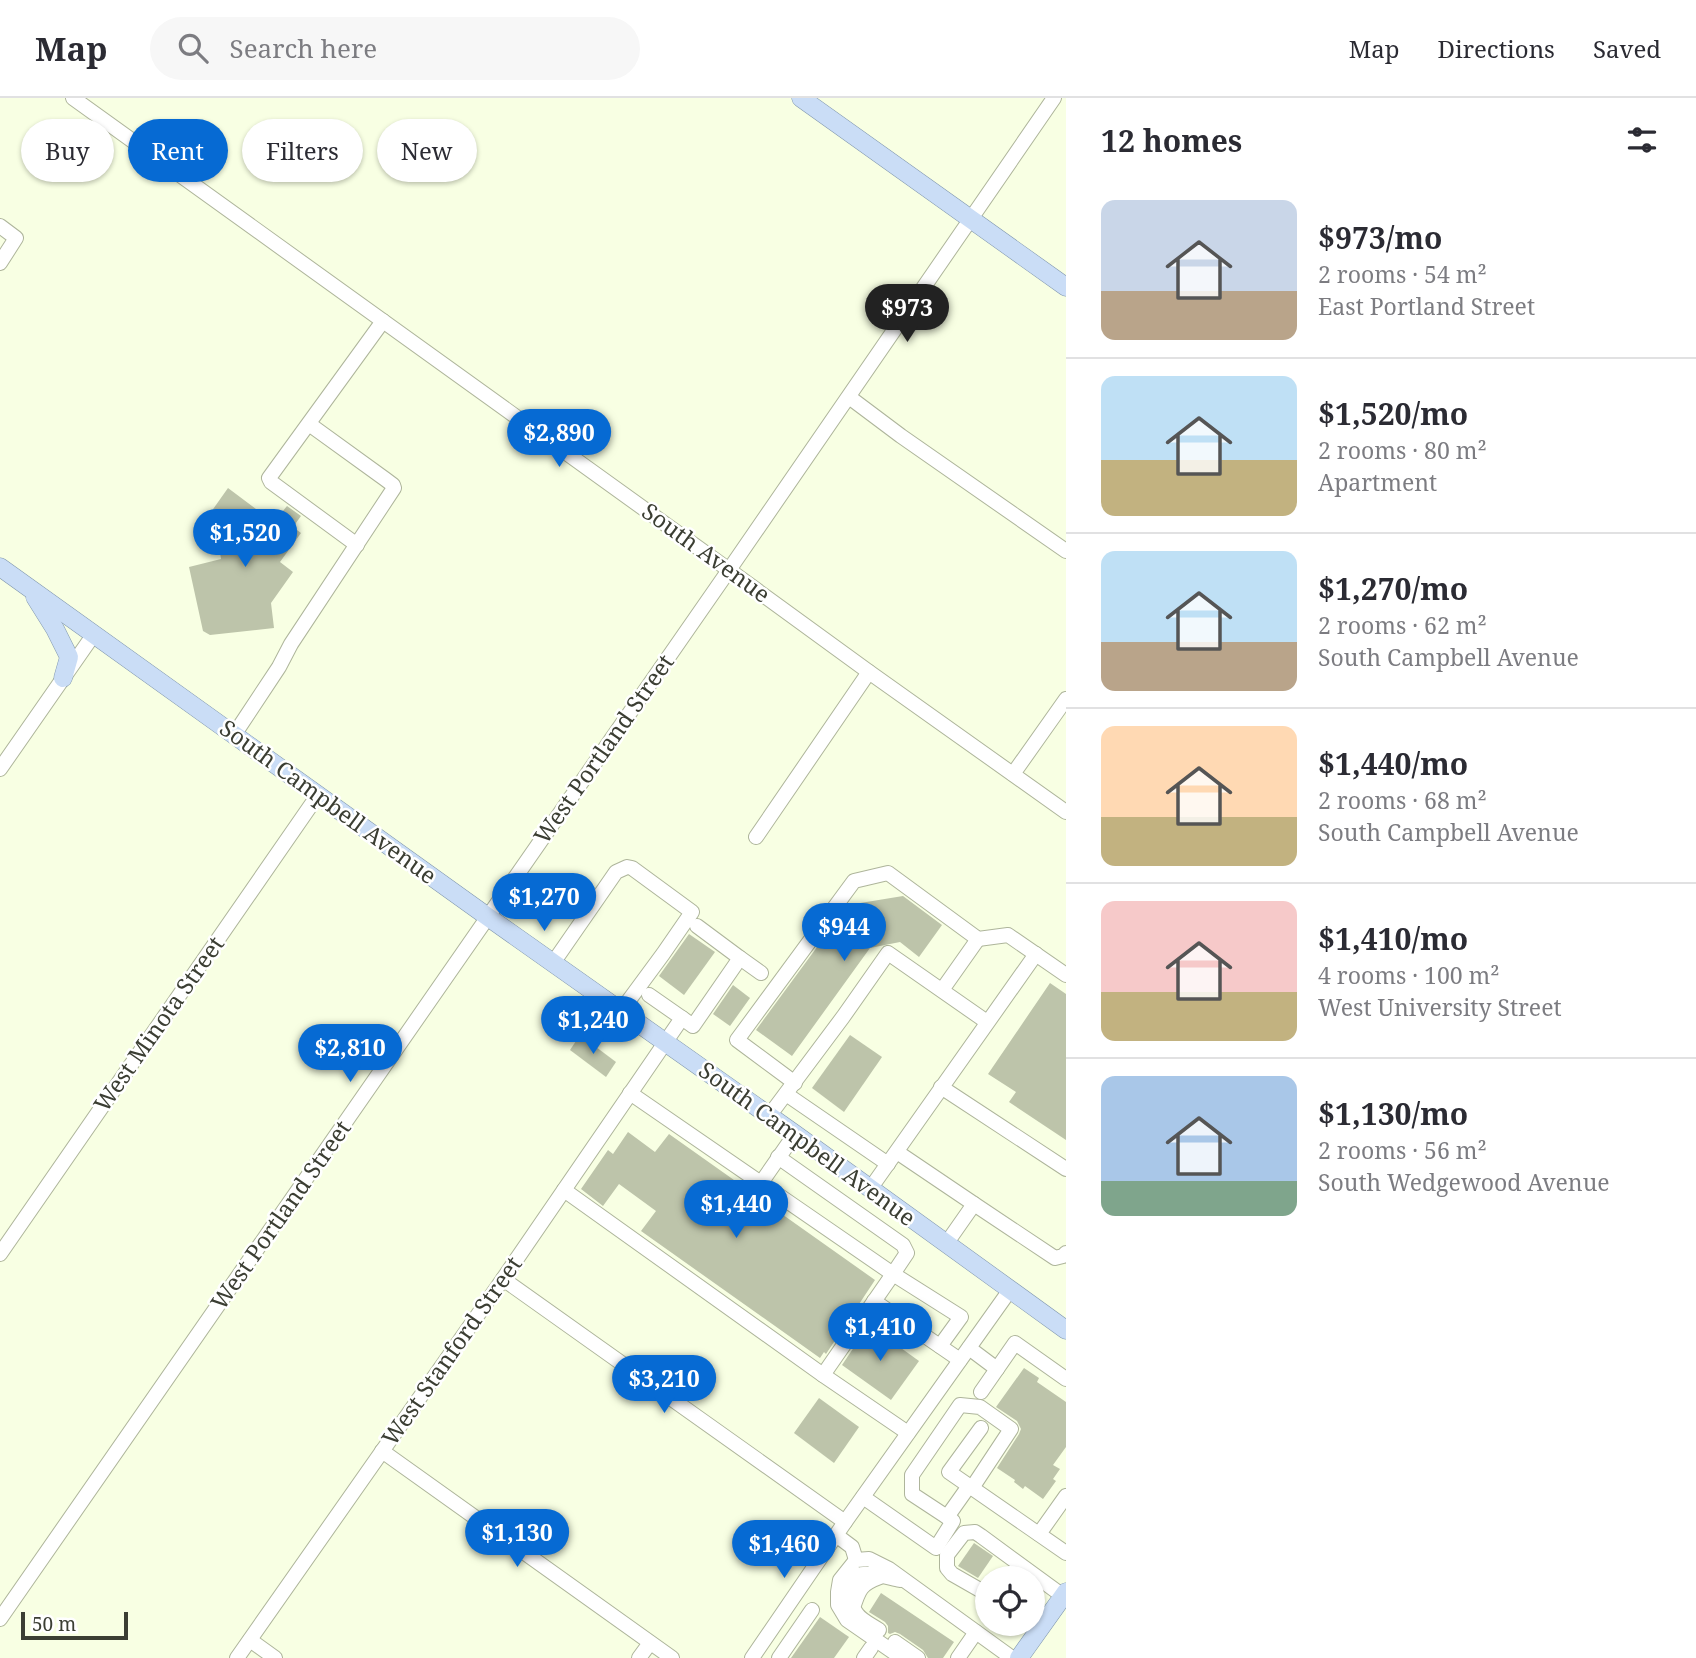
<!DOCTYPE html>
<html lang="en">
<head>
<meta charset="utf-8">
<style>
	:root { --surface:#fff; --page:#f7f7f7; --text:#2b2b33; --muted:#7c7c81; --line:#e1e1e2; --accent:#066ad3 }
	body { margin:0; font-family:"Noto Serif",serif; background:var(--page); color:var(--text); height:100vh; display:flex; flex-direction:column; font-size:26px; white-space:nowrap }
	* { box-sizing:border-box; margin:0 }
	p { font-size:23px; color:var(--muted) }
	.icon { flex:none; width:38px; height:38px; fill:none; stroke:currentColor; stroke-width:2; stroke-linecap:round; stroke-linejoin:round }
	.map { position:relative; flex:1; overflow:hidden }
	.details { display:flex; flex-direction:column; background:var(--surface); width:630px }
	.details>* { flex:none }
	.guide { position:absolute; left:21px; top:21px; width:665px; height:63px; display:flex; gap:14px }
	.buttons { position:absolute; left:975px; top:1468px; display:grid; gap:14px }
	.buttons a { display:grid; place-items:center; width:70px; height:70px; border-radius:50%; background:var(--surface); box-shadow:0 2px 5px #0004; font-size:35px }
	.scale { position:absolute; left:21px; bottom:18px; width:107px; box-sizing:border-box; padding-left:7px; border:4px solid #3b3e33; border-top:0; font-size:19px; line-height:24px; white-space:nowrap; color:#3b3e33; -webkit-text-stroke:5px #fff; paint-order:stroke }
	.price { position:absolute; translate:-50% -60px; padding:0 16px; border-radius:24px; background:var(--accent); color:#fff; font-size:23px; line-height:46px; filter:drop-shadow(0 2px 4px #0008) }
	.price::after { content:''; position:absolute; left:50%; top:42px; width:21px; height:16px; margin-left:-10px; background:inherit; clip-path:polygon(0 0,100% 0,50% 100%) }
	.price.selected { background:#222; color:#fff }
	ul { padding:0; list-style:none }
	li { display:flex; align-items:center; gap:21px; height:175px; padding:0 35px }
	li+li { border-top:2px solid var(--line) }
	li span { display:grid; place-items:center; flex:none; width:196px; height:140px; border-radius:14px; color:#555 }
	li>.icon { margin-inline-start:auto }
	span .icon { width:84px; height:84px; fill:#fffc; stroke-width:1 }
	li b { font-size:30px }
	h2 { display:flex; justify-content:space-between; align-items:center; height:84px; padding:0 35px; font-size:30px }
	.tag { padding:0 24px; border-radius:32px; background:var(--surface); box-shadow:0 2px 5px #0004; font-size:24px; line-height:63px }
	.tag.selected { background:var(--accent); color:#fff }
	header { display:flex; align-items:center; gap:42px; box-sizing:border-box; height:98px; padding:0 35px; background:var(--surface); border-bottom:2px solid var(--line) }
	header strong { font-size:33px }
	nav { display:flex; gap:38px; margin-inline-start:auto; font-size:24px }
	.search { width:490px; height:63px; background:var(--page); display:flex; align-items:center; gap:18px; box-sizing:border-box; padding:0 24px; border-radius:38px; color:var(--muted); font-size:26px }
	main { display:flex; flex:1; min-height:0 }
	.map>svg:first-child { display:block }
</style>
</head>
<body>
<header>
<strong>Map</strong>
<div class="search"><svg class="icon" aria-label="search" viewBox="0 0 24 24"><circle cx="10" cy="10" r="6"/><path d="M15 15l6 6"/></svg>Search here</div>
<nav><a>Map</a><a>Directions</a><a>Saved</a></nav>
</header>
<main>
<div class="map">
<svg width="1066" height="1560" viewBox="0 0 1066 1560">
	<rect width="100%" height="100%" fill="#f8ffe3"/>
	<g fill="#bdc4aa">
		<polygon points="228,390 268,420 272,415 278,419 287,408 301,418 293,429 301,435 280,464 293,474 271,505 274,530 210,537 203,533 189,469 221,461 220,454 235,432 211,414"/>
		<polygon points="903,798 942,827 919,859 900,844 870,850 792,958 756,932 848,807"/>
		<polygon points="689,836 715,854 684,897 659,878"/>
		<polygon points="1050,885 1066,896 1066,1042 1009,1004 1016,994 988,976"/>
		<polygon points="733,887 750,900 730,928 713,916"/>
		<polygon points="580,937 616,964 606,979 570,952"/>
		<polygon points="850,937 882,959 844,1014 812,990"/>
		<polygon points="628,1034 655,1054 669,1036 875,1182 826,1256 824,1254 820,1260 641,1133 656,1113 619,1086 603,1108 581,1091 608,1052 613,1056"/>
		<polygon points="869,1227 919,1263 891,1302 842,1267"/>
		<polygon points="1024,1270 1039,1280 1037,1284 1066,1304 1066,1349 1053,1367 1060,1371 1053,1381 1056,1383 1043,1401 1025,1388 1023,1391 1014,1384 1015,1382 997,1370 1019,1336 1021,1331 1017,1323 996,1309"/>
		<polygon points="819,1300 859,1329 834,1365 794,1335"/>
		<polygon points="974,1445 993,1458 978,1480 958,1468"/>
		<polygon points="881,1495 954,1544 943,1560 928,1560 923,1552 900,1536 895,1534 890,1536 888,1535 888,1528 885,1524 869,1514"/>
		<polygon points="820,1519 849,1539 834,1560 791,1560"/>
	</g>
	<g fill="none" stroke-linecap="round" stroke-linejoin="round">
		<defs>
			<g id="minor">
				<polyline points="73,0 729,472 869,574 1066,714"/>
				<polyline points="0,128 16,140 0,165"/>
				<polyline points="849,299 901,338 1066,453"/>
				<polyline points="357,447 271,384 269,380 383,223"/>
				<polyline points="234,637 279,569 291,546 394,390 393,387 385,381 309,326"/>
				<polyline points="0,671 94,536"/>
				<polyline points="1013,676 1066,601"/>
				<polyline points="756,739 869,574"/>
				<polyline points="740,860 761,875"/>
				<polyline points="553,865 616,774 627,769 632,770 692,814 663,856 621,913"/>
				<polyline points="942,892 978,841"/>
				<polyline points="682,920 693,928 740,860 697,828"/>
				<polyline points="795,985 737,942 854,783 888,775 978,841 1008,837 1066,877"/>
				<polyline points="941,989 1066,1071"/>
				<polyline points="630,995 893,1176 907,1155 903,1147 778,1059"/>
				<polyline points="786,996 888,1066"/>
				<polyline points="769,1018 843,919 888,855 987,924"/>
				<polyline points="897,1054 974,1106"/>
				<polyline points="761,1085 795,1036"/>
				<polyline points="870,1091 1036,856"/>
				<polyline points="564,1092 823,1277 908,1335"/>
				<polyline points="946,1146 974,1106 1055,1160 1063,1158 1066,1155"/>
				<polyline points="0,1156 318,697"/>
				<polyline points="503,1181 845,1424"/>
				<polyline points="874,1203 960,1262"/>
				<polyline points="969,1250 997,1271"/>
				<polyline points="823,1277 893,1176 961,1219 940,1248"/>
				<polyline points="981,1294 1015,1245 1066,1281"/>
				<polyline points="981,1330 949,1374 1066,1455"/>
				<polyline points="382,1353 672,1560"/>
				<polyline points="863,1399 936,1450 953,1423 947,1419 969,1388"/>
				<polyline points="947,1419 912,1396 912,1377 960,1307 980,1309 1011,1331 972,1390"/>
				<polyline points="1039,1436 1066,1398"/>
				<polyline points="836,1437 852,1449 856,1462"/>
				<polyline points="987,1496 952,1476 947,1470 947,1457 964,1435 975,1434 981,1438 1063,1498"/>
				<path d="M853,1510C859,1491 861,1486 880,1479"/>
				<polyline points="0,1521 729,472 1054,0"/>
				<path d="M879,1532C872,1527 862,1523 857,1516C847,1503 841,1481 862,1476C872,1474 890,1480 900,1482"/>
				<polyline points="250,1542 275,1560"/>
				<polyline points="895,1544 918,1560"/>
				<polyline points="237,1560 503,1181 682,920 649,897"/>
				<polyline points="639,1560 650,1545"/>
				<polyline points="752,1560 845,1424 1010,1192"/>
				<polyline points="779,1560 812,1512"/>
				<polyline points="864,1560 871,1550"/>
				<polyline points="902,1560 847,1522 838,1507 838,1494 840,1482 856,1462 869,1461 889,1471 1012,1560"/>
				<polyline points="958,1560 976,1534"/>
			</g>
			<g id="major">
				<polyline points="801,0 1066,189"/>
				<polyline points="0,469 488,819 795,1036 1066,1232"/>
				<polyline points="35,499 55,531 69,559 63,580"/>
				<polyline points="1019,1560 1066,1494"/>
			</g>
		</defs>
		<use href="#minor" stroke="#aeb59b" stroke-width="16"/>
		<use href="#major" stroke="#8197ae" stroke-width="19"/>
		<use href="#minor" stroke="#fff" stroke-width="14"/>
		<use href="#major" stroke="#caddf6" stroke-width="18"/>
	</g>
	<g text-anchor="middle" stroke-width="5" stroke-linejoin="round" paint-order="stroke">
		<g font-size="23" fill="#3b3e33" stroke="#fff">
			<text transform="translate(706 455) rotate(36)" y="8">South Avenue</text>
			<text transform="translate(604 651) rotate(-55)" y="8">West Portland Street</text>
			<text transform="translate(328 704) rotate(36)" y="8">South Campbell Avenue</text>
			<text transform="translate(159 926) rotate(-55)" y="8">West Minota Street</text>
			<text transform="translate(807 1046) rotate(36)" y="8">South Campbell Avenue</text>
			<text transform="translate(281 1117) rotate(-55)" y="8">West Portland Street</text>
			<text transform="translate(452 1253) rotate(-55)" y="8">West Stanford Street</text>
		</g>
	</g>
</svg>
<div class="buttons">
<a><svg class="icon" aria-label="locate" viewBox="0 0 24 24"><circle cx="12" cy="12" r="6"/><path d="M12 2v4M12 18v4M2 12h4M18 12h4"/></svg></a>
</div>
<div class="scale">50 m</div>
<b class="price selected" style="left:907px;top:246px">$973</b>
<b class="price" style="left:559px;top:371px">$2,890</b>
<b class="price" style="left:245px;top:471px">$1,520</b>
<b class="price" style="left:544px;top:835px">$1,270</b>
<b class="price" style="left:844px;top:865px">$944</b>
<b class="price" style="left:593px;top:958px">$1,240</b>
<b class="price" style="left:350px;top:986px">$2,810</b>
<b class="price" style="left:736px;top:1142px">$1,440</b>
<b class="price" style="left:880px;top:1265px">$1,410</b>
<b class="price" style="left:664px;top:1317px">$3,210</b>
<b class="price" style="left:517px;top:1471px">$1,130</b>
<b class="price" style="left:784px;top:1482px">$1,460</b>
<div class="guide">
<a class="tag">Buy</a>
<a class="tag selected">Rent</a>
<a class="tag">Filters</a>
<a class="tag">New</a>
</div>
</div>
<section class="details">
<h2>12 homes<svg class="icon" aria-label="filters" viewBox="0 0 24 24"><path d="M4 7h16M4 17h16"/><circle cx="9" cy="7" r="2"/><circle cx="15" cy="17" r="2"/></svg></h2>
<ul>
<li><span style="background:linear-gradient(#c9d6e8 65%,#b9a48a 0)"><svg class="icon" aria-label="home" viewBox="0 0 24 24"><path d="M3 11l9-7 9 7M6 9v11h12V9"/></svg></span><div><b>$973/mo</b><p>2 rooms · 54 m²</p><p>East Portland Street</p></div></li>
<li><span style="background:linear-gradient(#bfe0f5 60%,#c2b280 0)"><svg class="icon" aria-label="home" viewBox="0 0 24 24"><path d="M3 11l9-7 9 7M6 9v11h12V9"/></svg></span><div><b>$1,520/mo</b><p>2 rooms · 80 m²</p><p>Apartment</p></div></li>
<li><span style="background:linear-gradient(#bfe0f5 65%,#b9a48a 0)"><svg class="icon" aria-label="home" viewBox="0 0 24 24"><path d="M3 11l9-7 9 7M6 9v11h12V9"/></svg></span><div><b>$1,270/mo</b><p>2 rooms · 62 m²</p><p>South Campbell Avenue</p></div></li>
<li><span style="background:linear-gradient(#ffd9b3 65%,#c2b280 0)"><svg class="icon" aria-label="home" viewBox="0 0 24 24"><path d="M3 11l9-7 9 7M6 9v11h12V9"/></svg></span><div><b>$1,440/mo</b><p>2 rooms · 68 m²</p><p>South Campbell Avenue</p></div></li>
<li><span style="background:linear-gradient(#f6c9c9 65%,#c2b280 0)"><svg class="icon" aria-label="home" viewBox="0 0 24 24"><path d="M3 11l9-7 9 7M6 9v11h12V9"/></svg></span><div><b>$1,410/mo</b><p>4 rooms · 100 m²</p><p>West University Street</p></div></li>
<li><span style="background:linear-gradient(#a9c7e8 75%,#7fa58c 0)"><svg class="icon" aria-label="home" viewBox="0 0 24 24"><path d="M3 11l9-7 9 7M6 9v11h12V9"/></svg></span><div><b>$1,130/mo</b><p>2 rooms · 56 m²</p><p>South Wedgewood Avenue</p></div></li>
</ul>
</section>
</main>
</body>
</html>
